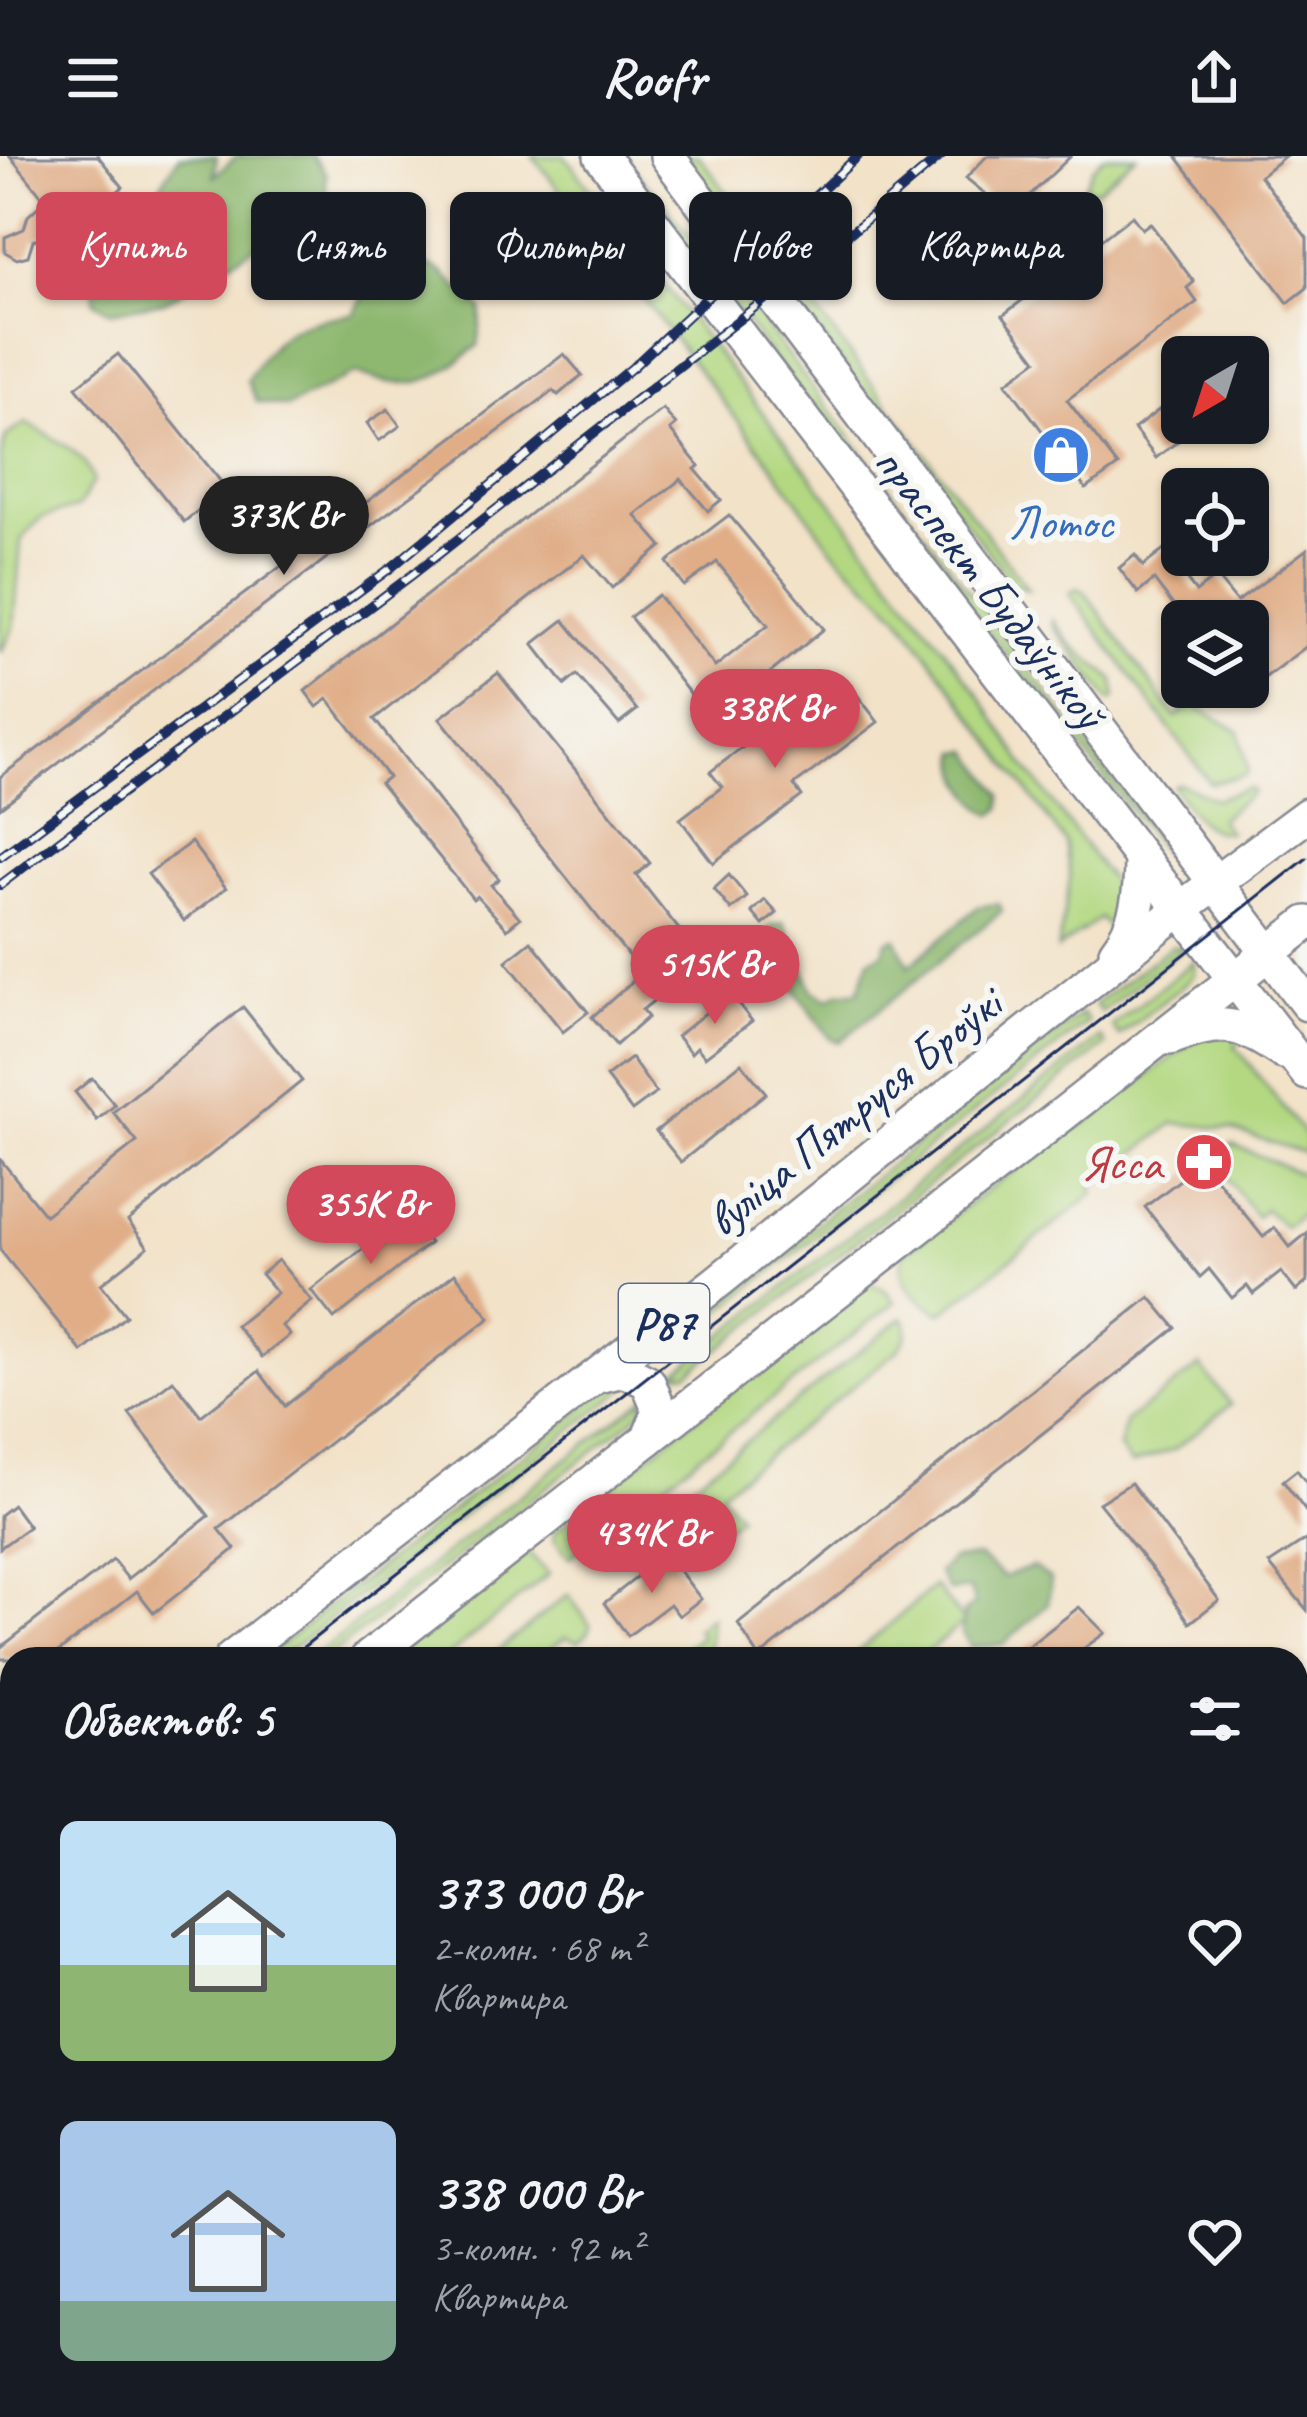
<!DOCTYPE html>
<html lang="ru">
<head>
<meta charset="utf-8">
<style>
	:root { --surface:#171b24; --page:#20242c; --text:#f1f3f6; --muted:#9ea1a6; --accent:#d1495b }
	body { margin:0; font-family:Caveat,sans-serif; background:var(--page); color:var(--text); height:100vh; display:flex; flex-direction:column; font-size:45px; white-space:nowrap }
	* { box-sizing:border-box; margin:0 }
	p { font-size:39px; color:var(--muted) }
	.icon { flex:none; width:66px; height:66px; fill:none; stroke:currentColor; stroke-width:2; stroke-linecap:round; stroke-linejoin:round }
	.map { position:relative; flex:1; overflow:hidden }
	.side { position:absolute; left:0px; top:1491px; width:1308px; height:771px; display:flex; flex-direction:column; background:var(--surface); border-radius:36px 36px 0 0; box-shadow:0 3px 9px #0004 }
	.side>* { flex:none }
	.top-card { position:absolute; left:36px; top:36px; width:1236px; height:108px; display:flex; gap:24px }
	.needle { width:78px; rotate:219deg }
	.controls { position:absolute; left:1161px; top:180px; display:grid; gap:24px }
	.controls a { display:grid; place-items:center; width:108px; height:108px; border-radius:18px; background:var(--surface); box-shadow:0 3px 9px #0004; font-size:60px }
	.price { position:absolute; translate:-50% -102px; padding:0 27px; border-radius:42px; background:var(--accent); color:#fff; font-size:39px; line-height:78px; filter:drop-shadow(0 3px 6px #0008) }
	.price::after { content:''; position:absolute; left:50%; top:72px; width:36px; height:27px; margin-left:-18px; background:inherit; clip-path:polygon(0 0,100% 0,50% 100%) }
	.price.on { background:#222; color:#fff }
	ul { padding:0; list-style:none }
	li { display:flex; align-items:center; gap:36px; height:300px; padding:0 60px }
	li span { display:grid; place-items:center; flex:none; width:336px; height:240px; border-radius:18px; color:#555 }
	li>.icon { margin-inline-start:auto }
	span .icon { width:144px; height:144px; fill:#fffc; stroke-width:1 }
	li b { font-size:51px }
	h2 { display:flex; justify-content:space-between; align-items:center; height:144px; padding:0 60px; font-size:51px }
	.tag { padding:0 42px; border-radius:18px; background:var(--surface); box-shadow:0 3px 9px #0004; font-size:42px; line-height:108px }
	.tag.on { background:var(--accent); color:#fff }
	header { display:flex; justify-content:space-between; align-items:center; height:156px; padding:0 60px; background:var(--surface); font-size:54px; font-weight:700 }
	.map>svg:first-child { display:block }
</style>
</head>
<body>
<header><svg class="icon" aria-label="menu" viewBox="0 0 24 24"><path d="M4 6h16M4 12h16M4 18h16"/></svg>Roofr<svg class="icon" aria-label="share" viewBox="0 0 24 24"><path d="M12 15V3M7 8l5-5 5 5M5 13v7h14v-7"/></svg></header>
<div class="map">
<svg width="1307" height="2261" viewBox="0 0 1307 2261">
	<rect width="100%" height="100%" fill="#f6f6f2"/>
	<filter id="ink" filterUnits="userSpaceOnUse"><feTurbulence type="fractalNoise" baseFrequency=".00833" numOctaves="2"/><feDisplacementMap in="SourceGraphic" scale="24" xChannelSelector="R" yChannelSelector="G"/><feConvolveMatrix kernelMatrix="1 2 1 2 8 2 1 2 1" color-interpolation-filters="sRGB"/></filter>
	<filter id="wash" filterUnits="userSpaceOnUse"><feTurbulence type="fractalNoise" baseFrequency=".004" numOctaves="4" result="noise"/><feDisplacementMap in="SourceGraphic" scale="48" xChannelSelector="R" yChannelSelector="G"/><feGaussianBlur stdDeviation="2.7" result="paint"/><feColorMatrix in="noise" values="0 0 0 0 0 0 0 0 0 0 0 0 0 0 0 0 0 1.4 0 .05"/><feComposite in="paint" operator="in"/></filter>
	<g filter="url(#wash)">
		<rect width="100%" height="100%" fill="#f2e2c8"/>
		<g fill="#b3d881" stroke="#678470" stroke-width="3">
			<polygon points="533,0 565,0 976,534 1025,610 1112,726 1117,753 1110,774 1100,762 1058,793 1070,722 1065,686 899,459 833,394 772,309"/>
			<polygon points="684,0 699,0 1028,433 1014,429"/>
			<polygon points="1104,0 1136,0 1096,34 1084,31 1093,12"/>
			<polygon points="628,5 768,174 1184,715 1180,718 623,10"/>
			<path d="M26,267C50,280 87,297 93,325L78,351L40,362L21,384L14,471L0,497V304L6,280Z"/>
			<polygon points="1077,432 1085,436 1175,561 1194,549 1239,575 1248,614 1245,619 1210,627 1069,437"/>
			<polygon points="1052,462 1070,487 1114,524 1116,542 1110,545 1053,470"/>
			<path d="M1179,627L1215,643L1249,632L1253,636L1219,663L1229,676C1201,677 1188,651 1173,630Z"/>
			<polygon points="1172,790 1183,792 1101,856 1095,848"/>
			<polygon points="1194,805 1194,819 1186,827 1119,880 1112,870"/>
			<polygon points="1082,858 1088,866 663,1200 663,1189"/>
			<path d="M1210,872L1249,877L1235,890L1307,982V998L1230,973L1174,967L1092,1031L1095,1037L947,1153L940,1157C917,1144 895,1124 904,1097L1042,993L1089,965Z"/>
			<polygon points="1101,882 1106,889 688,1217 675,1217"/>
			<polygon points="1232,988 1306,1020 1307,1063 1301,1058 1285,1071 1265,1053 1256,1061 1211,1001"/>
			<polygon points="873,1128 885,1134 895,1146 569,1402 555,1385 554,1376 860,1129"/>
			<path d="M903,1161C912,1175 906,1183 897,1195L720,1336L739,1360L694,1396L660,1353Z"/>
			<polygon points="1200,1210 1231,1248 1175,1293 1131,1308 1119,1292 1126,1265"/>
			<polygon points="619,1224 634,1225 278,1503 262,1503"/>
			<polygon points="646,1241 643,1252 631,1265 325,1503 311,1503"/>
			<polygon points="528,1396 549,1418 444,1503 387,1503"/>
			<polygon points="935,1430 964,1466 918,1503 849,1503"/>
			<polygon points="568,1439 590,1468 588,1477 579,1485 565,1481 537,1503 487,1503"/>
			<polygon points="711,1461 709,1489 693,1503 671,1503 701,1480 696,1473"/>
		</g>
		<g fill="#8eb86f" stroke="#547466" stroke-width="3">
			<polygon points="179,0 217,0 214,20 237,0 313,0 326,18 326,48 164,146 110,155 94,146 94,121 143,57"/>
			<path d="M402,100L439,114L482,153L478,189C434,227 412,237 356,217L287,251L257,246L247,225C278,173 294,167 354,158L375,120Z"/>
			<path d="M971,595L1002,639L1001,653L993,659C974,648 955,619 959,596Z"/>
			<polygon points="999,748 1002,755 839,886 831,883 765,794 764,778 771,770 784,766 813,835 829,843 840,836 858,836 870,803 883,797 887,785 896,782 909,810 978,751"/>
			<polygon points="979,1401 1003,1421 1033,1411 1051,1423 1048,1448 1004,1488 971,1491 962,1477 964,1456 975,1448 970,1433 949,1435 938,1417 952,1403"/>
			<polygon points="1296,1567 1307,1577 1307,1622 1296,1628"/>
			<polygon points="49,2250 106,2250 109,2261 50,2261"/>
			<polygon points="789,2250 856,2250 840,2261 776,2261"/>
			<polygon points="998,2250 1089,2250 1075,2261 983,2261"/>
		</g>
		<g id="blocks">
			<g fill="#e0ad87">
				<polygon points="10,0 98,0 123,31 70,74 62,65 47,80 33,84 28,100 17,103 5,96 5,81 24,73 28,60 45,44"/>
				<polygon points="987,0 1071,0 1010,58 966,22"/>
				<polygon points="1176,0 1285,0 1260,20 1307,82 1307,132 1288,147"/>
				<polygon points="1132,60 1142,73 1150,67 1194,126 1187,132 1197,146 1067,244 1118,310 1086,333 1006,227 1037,204 1003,159"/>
				<polygon points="118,198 226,332 184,366 76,231"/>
				<polygon points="564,198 582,219 558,239 553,235 328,401 0,652 0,621"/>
				<polygon points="1182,236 1182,267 1202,267 1156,302 1134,273"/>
				<polygon points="388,253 400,270 379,285 367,267"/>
				<polygon points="663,253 676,269 670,274 699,310 695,313 721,344 708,355 681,323 635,359 662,390 612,432 584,399 374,563 499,723 491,729 520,762 507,773 477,740 473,743 380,627 388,621 328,543 317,551 305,535"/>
				<polygon points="729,359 824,473 711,565 630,461 658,439 715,511 768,469 717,406 684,430 667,406"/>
				<polygon points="1182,380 1182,407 1177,411 1196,436 1216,420 1237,446 1307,393 1307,490 1255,529 1248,519 1248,465 1185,465 1154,424 1138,437 1119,412 1135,399 1143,410"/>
				<polygon points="564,464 637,554 619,568 577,519 565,529 533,488"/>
				<polygon points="498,517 650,707 636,719 704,805 642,854 648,861 616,889 592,861 642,817 440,562"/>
				<polygon points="845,523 878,566 794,629 802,640 713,707 680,663 722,631 710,616 755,582 760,588"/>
				<polygon points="191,686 226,732 184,765 148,718"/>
				<polygon points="729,719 747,741 731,754 714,733"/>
				<polygon points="765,744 777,757 763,769 752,756"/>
				<polygon points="531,785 588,856 563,876 506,805"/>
				<polygon points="730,837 752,865 705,901 697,891 691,897 677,880"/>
				<polygon points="243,851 302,925 128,1065 148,1091 101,1128 126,1160 82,1196 0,1094 0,1003 45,1059 137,986 113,956"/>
				<polygon points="631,902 656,937 632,955 606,921"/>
				<polygon points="741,907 766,937 681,1006 656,975"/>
				<polygon points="92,922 115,949 97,964 75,936"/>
				<polygon points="1203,1006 1263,1081 1275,1072 1290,1091 1307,1077 1307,1126 1296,1135 1281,1116 1253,1138 1247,1130 1232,1142 1209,1113 1200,1121 1145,1051"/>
				<polygon points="407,1058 430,1087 334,1163 311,1134"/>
				<polygon points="278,1104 312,1145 282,1170 290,1179 262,1201 236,1170 277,1137 261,1118"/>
				<polygon points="455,1117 490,1162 219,1373 235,1393 154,1457 137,1435 49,1503 0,1503 0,1492 113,1404 128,1423 209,1360 129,1258 173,1224 201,1260 259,1215 285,1250"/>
				<polygon points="1150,1141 1176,1172 759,1501 738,1468"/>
				<polygon points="1297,1314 1307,1328 1307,1357 1283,1325"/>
				<polygon points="1131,1327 1219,1444 1190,1467 1160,1423 1099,1347"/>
				<polygon points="13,1349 29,1371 0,1392 0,1359"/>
				<polygon points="1307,1383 1307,1454 1269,1408"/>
				<polygon points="669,1401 701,1443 679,1460 670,1448 628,1480 604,1447 640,1419 637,1414 649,1405 654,1412"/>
				<polygon points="1079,1451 1105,1477 1069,1503 1012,1503"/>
			</g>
		</g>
	</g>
	<g filter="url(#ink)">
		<use href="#blocks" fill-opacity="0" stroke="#868893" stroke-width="3"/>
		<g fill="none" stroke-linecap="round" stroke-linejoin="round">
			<defs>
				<g id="major">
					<polyline points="601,0 1307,917"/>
					<polyline points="667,0 1307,848"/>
					<path d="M1116,795C1137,769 1141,737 1141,704"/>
					<path d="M1170,882C1222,863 1237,865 1283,896"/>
					<polyline points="598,1220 624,1214 648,1226 660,1255 648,1283"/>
					<polyline points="231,1503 716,1127 1179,754 1307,659"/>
					<polyline points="367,1503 1307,767"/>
					<polyline points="0,1681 12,1672"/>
					<polyline points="0,1792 12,1782"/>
				</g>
			</defs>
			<use href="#major" stroke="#868893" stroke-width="38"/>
			<use href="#major" stroke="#fff" stroke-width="33"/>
			<g stroke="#1b2f5e" stroke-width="3">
				<polyline points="288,1503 1307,702"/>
				<polyline points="0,1728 12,1719"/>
			</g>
			<defs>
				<g id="rail">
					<polyline points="0,701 392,411 633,211 858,0"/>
					<polyline points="0,729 412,419 860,69 941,0"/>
				</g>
			</defs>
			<use href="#rail" stroke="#1b2f5e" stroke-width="10"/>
			<use href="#rail" stroke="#f6f6f2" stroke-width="6" stroke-dasharray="18" stroke-linecap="butt"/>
		</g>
	</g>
	<defs>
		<symbol id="shop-disc" viewBox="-11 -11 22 22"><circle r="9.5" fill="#3f7fe0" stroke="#f6f6f2"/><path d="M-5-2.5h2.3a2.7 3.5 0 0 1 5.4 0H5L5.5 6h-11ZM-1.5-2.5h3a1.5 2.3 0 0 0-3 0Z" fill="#fff"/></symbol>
		<symbol id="pharmacy-disc" viewBox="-11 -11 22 22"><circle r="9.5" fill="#e0444e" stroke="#f6f6f2"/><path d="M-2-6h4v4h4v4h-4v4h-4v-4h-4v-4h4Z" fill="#fff"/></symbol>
	</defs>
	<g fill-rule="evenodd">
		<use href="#shop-disc" x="1028" y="266" width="66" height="66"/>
		<use href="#pharmacy-disc" x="1171" y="973" width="66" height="66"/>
	</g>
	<g text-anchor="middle" stroke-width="12" stroke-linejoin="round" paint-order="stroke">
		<rect fill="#f6f6f2" stroke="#5d6b8a" stroke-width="3" x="619" y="1128" width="90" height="78" rx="9"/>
		<g font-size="45" font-weight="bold" fill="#1b2f5e">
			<text x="664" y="1183">Р87</text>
		</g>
		<g font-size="48" fill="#366cbe" stroke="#f6f6f2">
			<text x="1061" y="382">Лотос</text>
		</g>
		<g font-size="48" fill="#1b2f5e" stroke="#f6f6f2">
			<text transform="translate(991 430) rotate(52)" y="17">праспект Будаўнікоў</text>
			<text transform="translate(853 955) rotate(-39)" y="17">вуліца Пятруся Броўкі</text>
		</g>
		<g font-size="48" fill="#be3a42" stroke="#f6f6f2" text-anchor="end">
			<text x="1162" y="1023">Ясса</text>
		</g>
	</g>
</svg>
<div class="controls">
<a><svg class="needle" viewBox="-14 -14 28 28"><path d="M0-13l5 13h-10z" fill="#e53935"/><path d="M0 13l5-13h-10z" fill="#9ea1a6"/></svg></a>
<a><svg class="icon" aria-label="locate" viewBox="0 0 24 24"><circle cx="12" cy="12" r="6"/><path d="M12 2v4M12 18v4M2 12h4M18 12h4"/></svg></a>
<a><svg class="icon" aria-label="layers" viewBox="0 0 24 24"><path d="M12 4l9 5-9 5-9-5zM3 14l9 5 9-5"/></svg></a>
</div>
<b class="price on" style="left:284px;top:422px">373K Br</b>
<b class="price" style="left:775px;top:615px">338K Br</b>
<b class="price" style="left:715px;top:871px">515K Br</b>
<b class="price" style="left:371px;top:1111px">355K Br</b>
<b class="price" style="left:652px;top:1440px">434K Br</b>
<div class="top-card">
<a class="tag on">Купить</a>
<a class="tag">Снять</a>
<a class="tag">Фильтры</a>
<a class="tag">Новое</a>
<a class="tag">Квартира</a>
</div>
<section class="side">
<h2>Объектов: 5<svg class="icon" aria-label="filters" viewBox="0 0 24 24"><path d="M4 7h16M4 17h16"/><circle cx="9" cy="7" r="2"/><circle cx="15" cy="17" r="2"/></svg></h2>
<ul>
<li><span style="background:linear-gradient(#bfe0f5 60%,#8fb573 0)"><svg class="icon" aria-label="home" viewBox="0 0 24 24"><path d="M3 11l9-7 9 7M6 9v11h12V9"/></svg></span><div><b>373 000 Br</b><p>2-комн. · 68 m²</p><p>Квартира</p></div><svg class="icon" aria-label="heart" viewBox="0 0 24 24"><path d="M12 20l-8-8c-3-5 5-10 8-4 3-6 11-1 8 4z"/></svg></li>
<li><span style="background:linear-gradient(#a9c7e8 75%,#7fa58c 0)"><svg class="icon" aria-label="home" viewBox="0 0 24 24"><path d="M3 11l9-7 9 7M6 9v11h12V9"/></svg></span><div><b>338 000 Br</b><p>3-комн. · 92 m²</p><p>Квартира</p></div><svg class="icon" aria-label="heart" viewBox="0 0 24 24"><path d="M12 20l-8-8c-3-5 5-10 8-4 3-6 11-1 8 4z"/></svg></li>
</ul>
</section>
</div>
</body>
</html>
